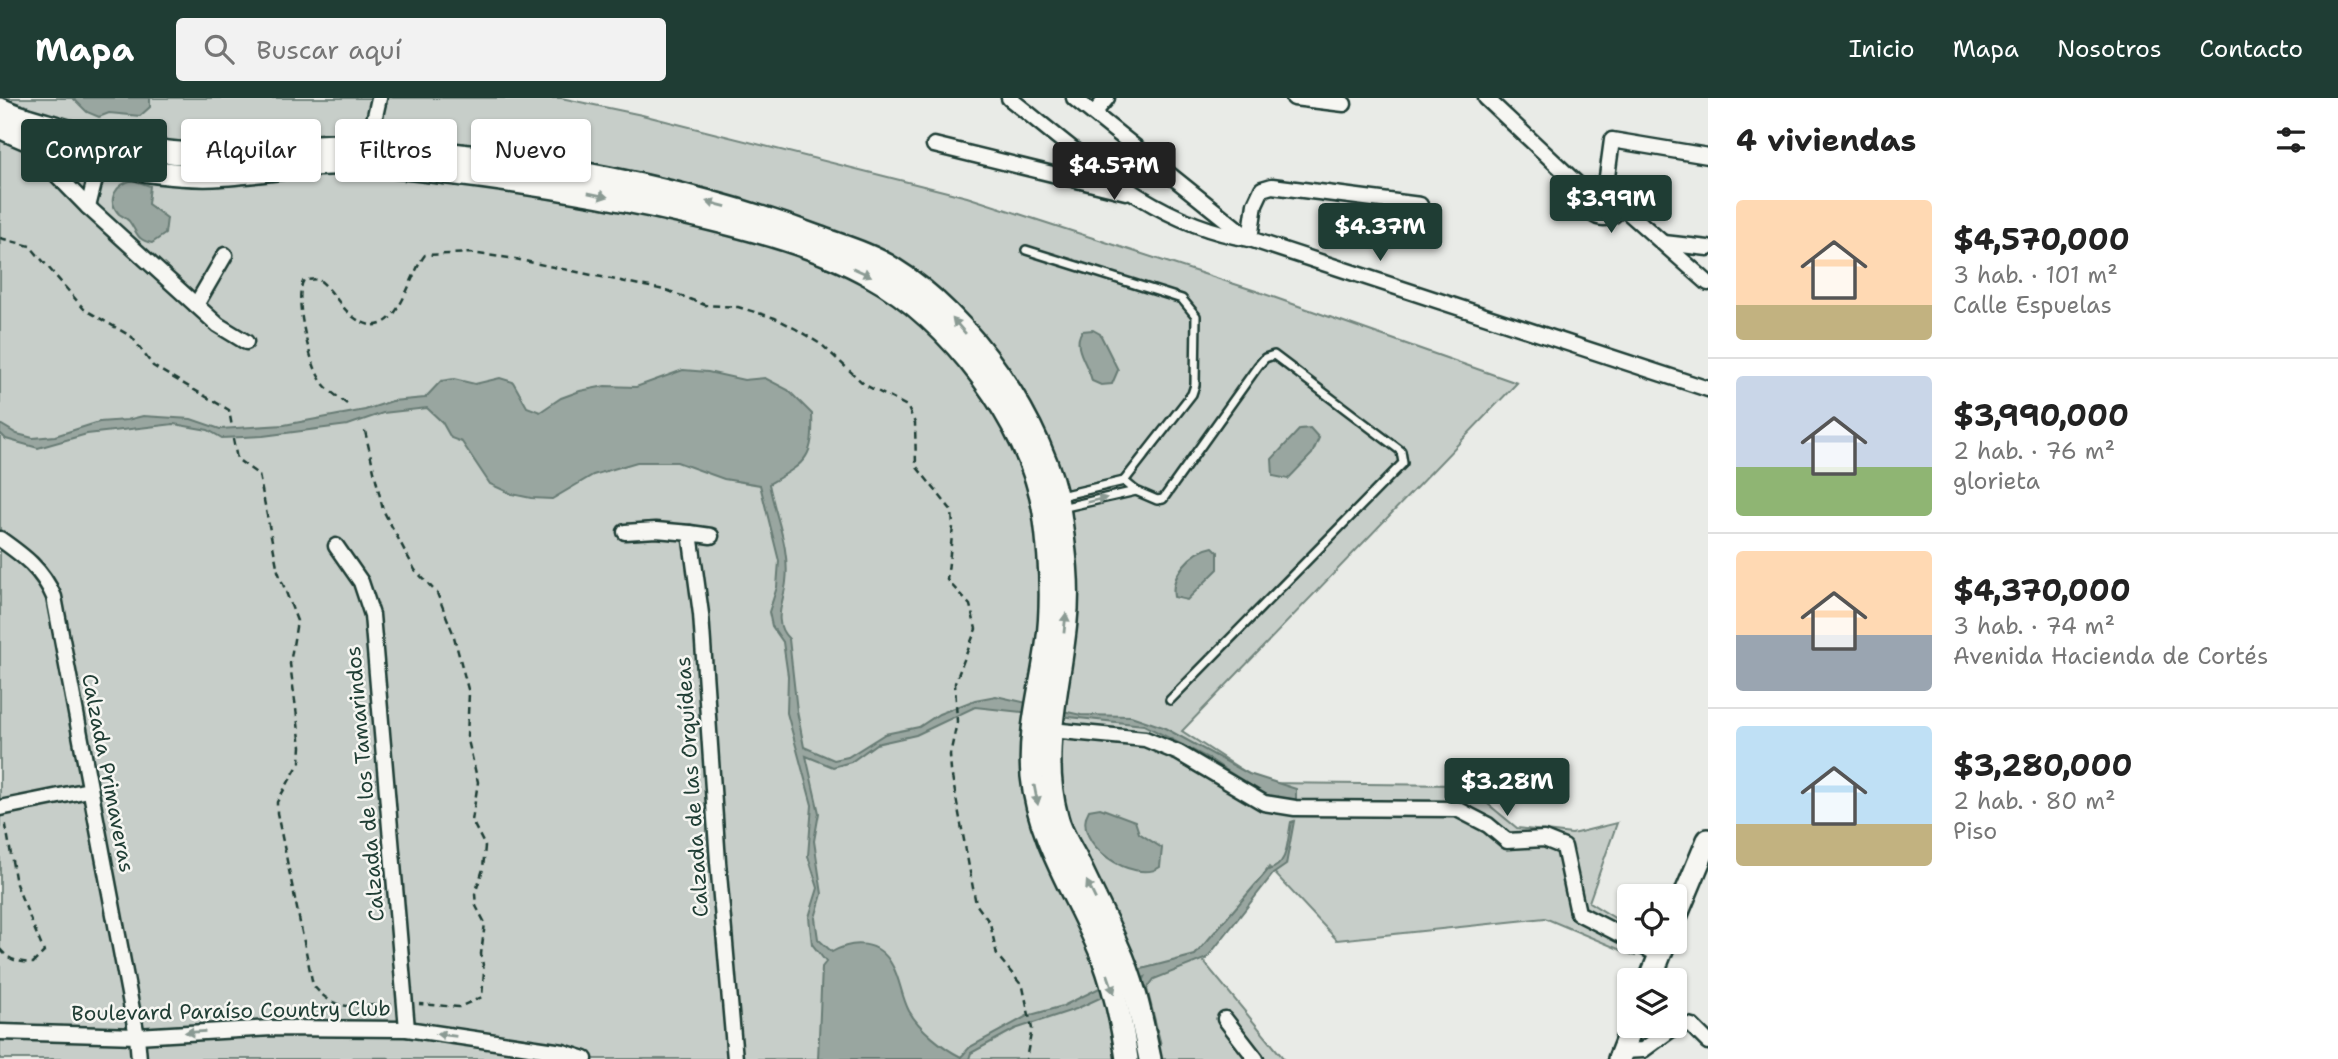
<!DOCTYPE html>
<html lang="es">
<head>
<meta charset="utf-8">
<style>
	:root { --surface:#fff; --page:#f2f2f2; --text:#222; --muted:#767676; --line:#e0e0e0; --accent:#1f3d34 }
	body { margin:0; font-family:"Shantell Sans",sans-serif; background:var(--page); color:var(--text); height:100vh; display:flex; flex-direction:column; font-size:26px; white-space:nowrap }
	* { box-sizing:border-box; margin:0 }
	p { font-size:23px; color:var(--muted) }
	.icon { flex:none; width:38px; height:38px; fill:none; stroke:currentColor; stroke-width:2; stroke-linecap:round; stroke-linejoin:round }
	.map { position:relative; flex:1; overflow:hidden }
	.side { display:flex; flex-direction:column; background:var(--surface); width:630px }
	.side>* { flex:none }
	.guide { position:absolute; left:21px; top:21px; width:665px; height:63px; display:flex; gap:14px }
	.tools { position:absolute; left:1617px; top:786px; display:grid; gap:14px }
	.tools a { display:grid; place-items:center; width:70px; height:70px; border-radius:7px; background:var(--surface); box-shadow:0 2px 5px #0004; font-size:35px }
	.price { position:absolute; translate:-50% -60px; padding:0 16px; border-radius:7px; background:var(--accent); color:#fff; font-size:23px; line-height:46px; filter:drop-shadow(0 2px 4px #0008) }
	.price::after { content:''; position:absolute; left:50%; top:42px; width:21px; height:16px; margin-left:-10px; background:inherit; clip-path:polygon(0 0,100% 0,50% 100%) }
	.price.on { background:#222; color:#fff }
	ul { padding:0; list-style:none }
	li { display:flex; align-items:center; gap:21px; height:175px; padding:0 28px }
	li+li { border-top:2px solid var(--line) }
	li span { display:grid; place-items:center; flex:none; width:196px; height:140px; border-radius:7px; color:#555 }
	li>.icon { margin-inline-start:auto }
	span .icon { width:84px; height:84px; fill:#fffc; stroke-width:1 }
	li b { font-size:30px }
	h2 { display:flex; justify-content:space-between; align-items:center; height:84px; padding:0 28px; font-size:30px }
	.pill { padding:0 24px; border-radius:7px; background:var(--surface); box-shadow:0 2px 5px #0004; font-size:24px; line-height:63px }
	.pill.on { background:var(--accent); color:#fff }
	header { display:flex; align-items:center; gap:42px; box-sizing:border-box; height:98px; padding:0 35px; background:var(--accent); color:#fff }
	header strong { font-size:33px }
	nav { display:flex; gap:38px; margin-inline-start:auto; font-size:24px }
	.search { width:490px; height:63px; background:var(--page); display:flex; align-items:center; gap:18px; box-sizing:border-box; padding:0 24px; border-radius:7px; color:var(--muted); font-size:26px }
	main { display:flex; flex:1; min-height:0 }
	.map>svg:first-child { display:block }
</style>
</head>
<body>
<header>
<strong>Mapa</strong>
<div class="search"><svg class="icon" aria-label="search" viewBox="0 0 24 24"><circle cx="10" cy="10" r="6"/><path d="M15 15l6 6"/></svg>Buscar aquí</div>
<nav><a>Inicio</a><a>Mapa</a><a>Nosotros</a><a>Contacto</a></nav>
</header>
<main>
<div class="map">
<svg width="1708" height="961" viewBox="0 0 1708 961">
	<rect width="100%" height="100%" fill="#e9ebe7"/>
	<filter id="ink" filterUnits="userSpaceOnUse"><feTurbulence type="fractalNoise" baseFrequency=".0143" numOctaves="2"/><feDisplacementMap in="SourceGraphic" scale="14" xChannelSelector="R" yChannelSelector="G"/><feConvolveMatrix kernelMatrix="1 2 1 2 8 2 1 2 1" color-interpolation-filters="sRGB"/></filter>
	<g filter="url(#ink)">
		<polygon fill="#c7cec9" stroke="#73867e" stroke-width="2" points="0,0 561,0 642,17 967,99 1256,193 1517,285 1182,633 1262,685 1465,687 1517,730 1572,736 1617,725 1589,804 1629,829 1629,844 1641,844 1635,858 1545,820 1337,842 1269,769 1204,864 1284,961 0,961"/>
		<g fill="#99a6a0" stroke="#687c75" stroke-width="2">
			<polygon points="60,0 150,0 150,9 140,18 109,15 99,19 87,14 73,0"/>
			<path d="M133,82L150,88L148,106L167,120L165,136L152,145C136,142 138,135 129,123C126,120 122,118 119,116C105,101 117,86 133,82Z"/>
			<path d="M1093,232L1100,236L1118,272L1112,286L1101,287L1092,283C1089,267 1071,249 1082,233Z"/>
			<path d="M683,272L708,274L744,282L765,280L788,292L812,316C814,361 806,364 769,386C776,421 790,449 786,484C784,504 771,524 789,541L797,613L804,649L834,662L848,659L885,636L919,629L939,616L975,602L996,598L1081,617L1131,618L1163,629L1249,676L1296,691V710L1292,701L1266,698L1208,660L1144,627L975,609L916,637L876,646L851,664L833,669L806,658L819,715L814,743L822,796L815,820L818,841L832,854C853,842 879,842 892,867C900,880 901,898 909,913C919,931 943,950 961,959L970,949L1027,918L1063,908L1134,873L1195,857L1268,772C1289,767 1287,743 1291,724L1294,723L1286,767L1273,776L1207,860L1154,881L1147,891L1161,947H1153L1140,889L1145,879L1076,911L1015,931L971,955L969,961H818L822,869L826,864L812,846L809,819L818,790L808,758L812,707L787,615L788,578L783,544L772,528L769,514L777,489L779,463L760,387L724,381L677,364H637L593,377L552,401L531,400L512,396L490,386L462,344L451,340L442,324L427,310L383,315L348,327L263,338L222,340L208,332L174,326L87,336L38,350L6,341L0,335V326L17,336L33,340L55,338L99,324L127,322L143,318L191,321L220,331L284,327L365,312L392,303L425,300L441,283L454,281L475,286L500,280L513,284L527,309L540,314L561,300L580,293L605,288L636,289Z"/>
			<polygon points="1310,330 1319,340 1312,356 1288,381 1273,378 1272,361 1300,331"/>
			<path d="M1213,449L1218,454V471L1187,502L1174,499C1170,477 1191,453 1213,449Z"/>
			<path d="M1100,710L1135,723L1139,735L1162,750L1160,769C1135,787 1069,745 1089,712Z"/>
		</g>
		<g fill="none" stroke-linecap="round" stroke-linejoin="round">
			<polyline stroke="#687c75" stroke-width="4.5" points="353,961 388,961"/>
			<defs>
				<g id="lane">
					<polyline points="1026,152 1182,201 1196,218 1195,287 1192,296 1124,383"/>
					<polyline points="1124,383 1136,393 1157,402 1163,401 1258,268 1265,260 1274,257 1401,353 1403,365 1170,602"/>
					<polyline points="1060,398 1124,383"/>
					<polyline points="1061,410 1136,393"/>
				</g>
				<g id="street">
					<path d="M1009,0C1083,58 1154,127 1250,141L1255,106L1262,91L1272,88L1420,107"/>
					<polyline points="1074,0 1250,141 1708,291"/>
					<polyline points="1294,0 1344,6"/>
					<polyline points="1486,0 1588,96"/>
					<polyline points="1094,15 1107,0"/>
					<polyline points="934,47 1126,94"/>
					<polyline points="367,54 379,0"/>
					<polyline points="101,57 88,109 218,227 246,244"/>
					<polyline points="51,71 88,109"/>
					<circle cx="1604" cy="103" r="17"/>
					<polyline points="1606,86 1612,42 1708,58"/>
					<polyline points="1621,108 1708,185"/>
					<polyline points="1664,145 1708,150"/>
					<polyline points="196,207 225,157"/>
					<polyline points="625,434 656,432 690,435"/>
					<polyline points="711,438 690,435 701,516 718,764 735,961"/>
					<path d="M0,441C24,458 42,471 54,499L137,938L139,961"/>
					<polyline points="336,448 361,484 372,517 407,931"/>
					<polyline points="1051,632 1145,641 1179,655 1264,705 1295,710 1457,711 1488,727 1507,743 1544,741 1564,749 1578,815 1629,841"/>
					<polyline points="0,710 89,692"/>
					<polyline points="1633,844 1660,857"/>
					<polyline points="1225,921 1256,961"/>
					<polyline points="0,934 137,938 272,930 407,931 563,954 585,961"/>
					<polyline points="1622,953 1643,952 1680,925 1692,928 1708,944"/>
				</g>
				<g id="secondary">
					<path d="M0,11C16,19 34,23 51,28C108,45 167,59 227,56C275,53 322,44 370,48C520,60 677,85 818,139C842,148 870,156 892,170C969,217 1046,326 1060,416C1065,451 1070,488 1066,523C1060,588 1039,654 1057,719C1060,733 1069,747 1076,760C1090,790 1105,819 1118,849C1135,885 1142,923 1150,961"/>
					<path d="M0,29C59,58 148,79 214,77C267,75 320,61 373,67C482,77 589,93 696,118C755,132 818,148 871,178C949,220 1030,326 1044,414C1050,457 1053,504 1047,547C1041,591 1028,633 1032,678C1038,742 1078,799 1102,858C1115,892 1122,925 1127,961"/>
					<polyline points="1675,821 1708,742"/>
					<polyline points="1650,882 1665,844"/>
					<polyline points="1619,961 1632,928"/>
				</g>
			</defs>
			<use href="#lane" stroke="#1f3d34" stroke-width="12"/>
			<use href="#street" stroke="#1f3d34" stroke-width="19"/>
			<use href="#secondary" stroke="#1f3d34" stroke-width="26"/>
			<g stroke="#1f3d34" stroke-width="2.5" stroke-dasharray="7 5" stroke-linecap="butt">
				<polyline points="0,140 30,148 84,211 132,239 153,268 229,312 232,329"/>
				<path d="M347,306C337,298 325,291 319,279C309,261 293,198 304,182L318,181C333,192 341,211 356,221C398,248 407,179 425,157L470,155L510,160L669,193L705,207L738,209L775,220L796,231L822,247L865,287L907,308L915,325L916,368L952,413L953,429L947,482L970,507L976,531L955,585L957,624L950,657L951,673L976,806L990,825L997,857L1023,889L1032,931L1026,961"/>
				<polyline points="365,333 383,412 415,472 437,495 453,535 469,595 467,638 478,684 472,723 485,748 483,771 475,796 476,808 485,825 481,856 484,873 482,899 459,909 419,906"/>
				<path d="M233,341L237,361L259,377L278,473L297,523L290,566L301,648L300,664L277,704V715L313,887C337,917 357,907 392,906"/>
				<path d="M0,851C10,863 18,864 33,865L44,854L16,786L5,722"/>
			</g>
			<use href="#lane" stroke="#f6f6f2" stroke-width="7"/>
			<use href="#street" stroke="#f6f6f2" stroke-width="14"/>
			<use href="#secondary" stroke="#f6f6f2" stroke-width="21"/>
		</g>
		<defs><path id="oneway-solid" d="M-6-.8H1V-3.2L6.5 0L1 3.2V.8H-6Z" transform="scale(1.75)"/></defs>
		<g fill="#8a9a93">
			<use href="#oneway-solid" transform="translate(598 97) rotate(11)"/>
			<use href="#oneway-solid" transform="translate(716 106) rotate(-165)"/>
			<use href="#oneway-solid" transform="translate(862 174) rotate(24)"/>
			<use href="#oneway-solid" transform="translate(959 228) rotate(-131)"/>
			<use href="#oneway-solid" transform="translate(1097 402) rotate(-13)"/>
			<use href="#oneway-solid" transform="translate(1065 525) rotate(-84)"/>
			<use href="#oneway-solid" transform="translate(1036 697) rotate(79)"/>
			<use href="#oneway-solid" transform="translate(1091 792) rotate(-116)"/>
			<use href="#oneway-solid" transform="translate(1111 886) rotate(71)"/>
			<use href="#oneway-solid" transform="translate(195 934) rotate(177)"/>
			<use href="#oneway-solid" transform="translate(446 937) rotate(-172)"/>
		</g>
	</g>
	<g text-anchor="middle" stroke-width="5" stroke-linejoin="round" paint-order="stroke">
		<g font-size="21" fill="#1f3d34" stroke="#f6f6f2">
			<text transform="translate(108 675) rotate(79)" y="7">Calzada Primaveras</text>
			<text transform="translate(365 686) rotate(-95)" y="7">Calzada de los Tamarindos</text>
			<text transform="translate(692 689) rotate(-94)" y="7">Calzada de las Orquídeas</text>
			<text transform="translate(231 913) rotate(-1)" y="7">Boulevard Paraíso Country Club</text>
		</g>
	</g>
</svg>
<div class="tools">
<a><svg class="icon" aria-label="locate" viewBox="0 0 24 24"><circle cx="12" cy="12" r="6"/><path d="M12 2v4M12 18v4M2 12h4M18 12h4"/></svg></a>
<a><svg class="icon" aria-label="layers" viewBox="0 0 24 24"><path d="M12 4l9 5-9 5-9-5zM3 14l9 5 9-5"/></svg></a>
</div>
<b class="price on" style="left:1114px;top:104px">$4.57M</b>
<b class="price" style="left:1611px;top:137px">$3.99M</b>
<b class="price" style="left:1380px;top:165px">$4.37M</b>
<b class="price" style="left:1507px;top:720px">$3.28M</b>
<div class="guide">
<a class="pill on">Comprar</a>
<a class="pill">Alquilar</a>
<a class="pill">Filtros</a>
<a class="pill">Nuevo</a>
</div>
</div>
<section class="side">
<h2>4 viviendas<svg class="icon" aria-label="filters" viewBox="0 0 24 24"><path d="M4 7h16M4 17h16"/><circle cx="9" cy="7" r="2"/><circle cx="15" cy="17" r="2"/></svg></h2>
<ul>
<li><span style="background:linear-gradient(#ffd9b3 75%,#c2b280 0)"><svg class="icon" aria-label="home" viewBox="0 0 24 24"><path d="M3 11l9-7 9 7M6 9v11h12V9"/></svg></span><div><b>$4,570,000</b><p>3 hab. · 101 m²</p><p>Calle Espuelas</p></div></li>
<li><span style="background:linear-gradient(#c9d6e8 65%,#8fb573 0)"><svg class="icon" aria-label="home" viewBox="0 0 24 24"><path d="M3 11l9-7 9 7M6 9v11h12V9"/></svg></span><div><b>$3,990,000</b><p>2 hab. · 76 m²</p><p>glorieta</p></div></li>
<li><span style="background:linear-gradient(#ffd9b3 60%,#9aa5b1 0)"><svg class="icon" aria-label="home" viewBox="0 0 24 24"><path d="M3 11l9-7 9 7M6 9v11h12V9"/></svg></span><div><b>$4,370,000</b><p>3 hab. · 74 m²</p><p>Avenida Hacienda de Cortés</p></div></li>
<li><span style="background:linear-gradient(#bfe0f5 70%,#c2b280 0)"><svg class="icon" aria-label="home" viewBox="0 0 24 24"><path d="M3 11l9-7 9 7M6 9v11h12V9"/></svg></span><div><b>$3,280,000</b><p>2 hab. · 80 m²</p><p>Piso</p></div></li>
</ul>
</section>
</main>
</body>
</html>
